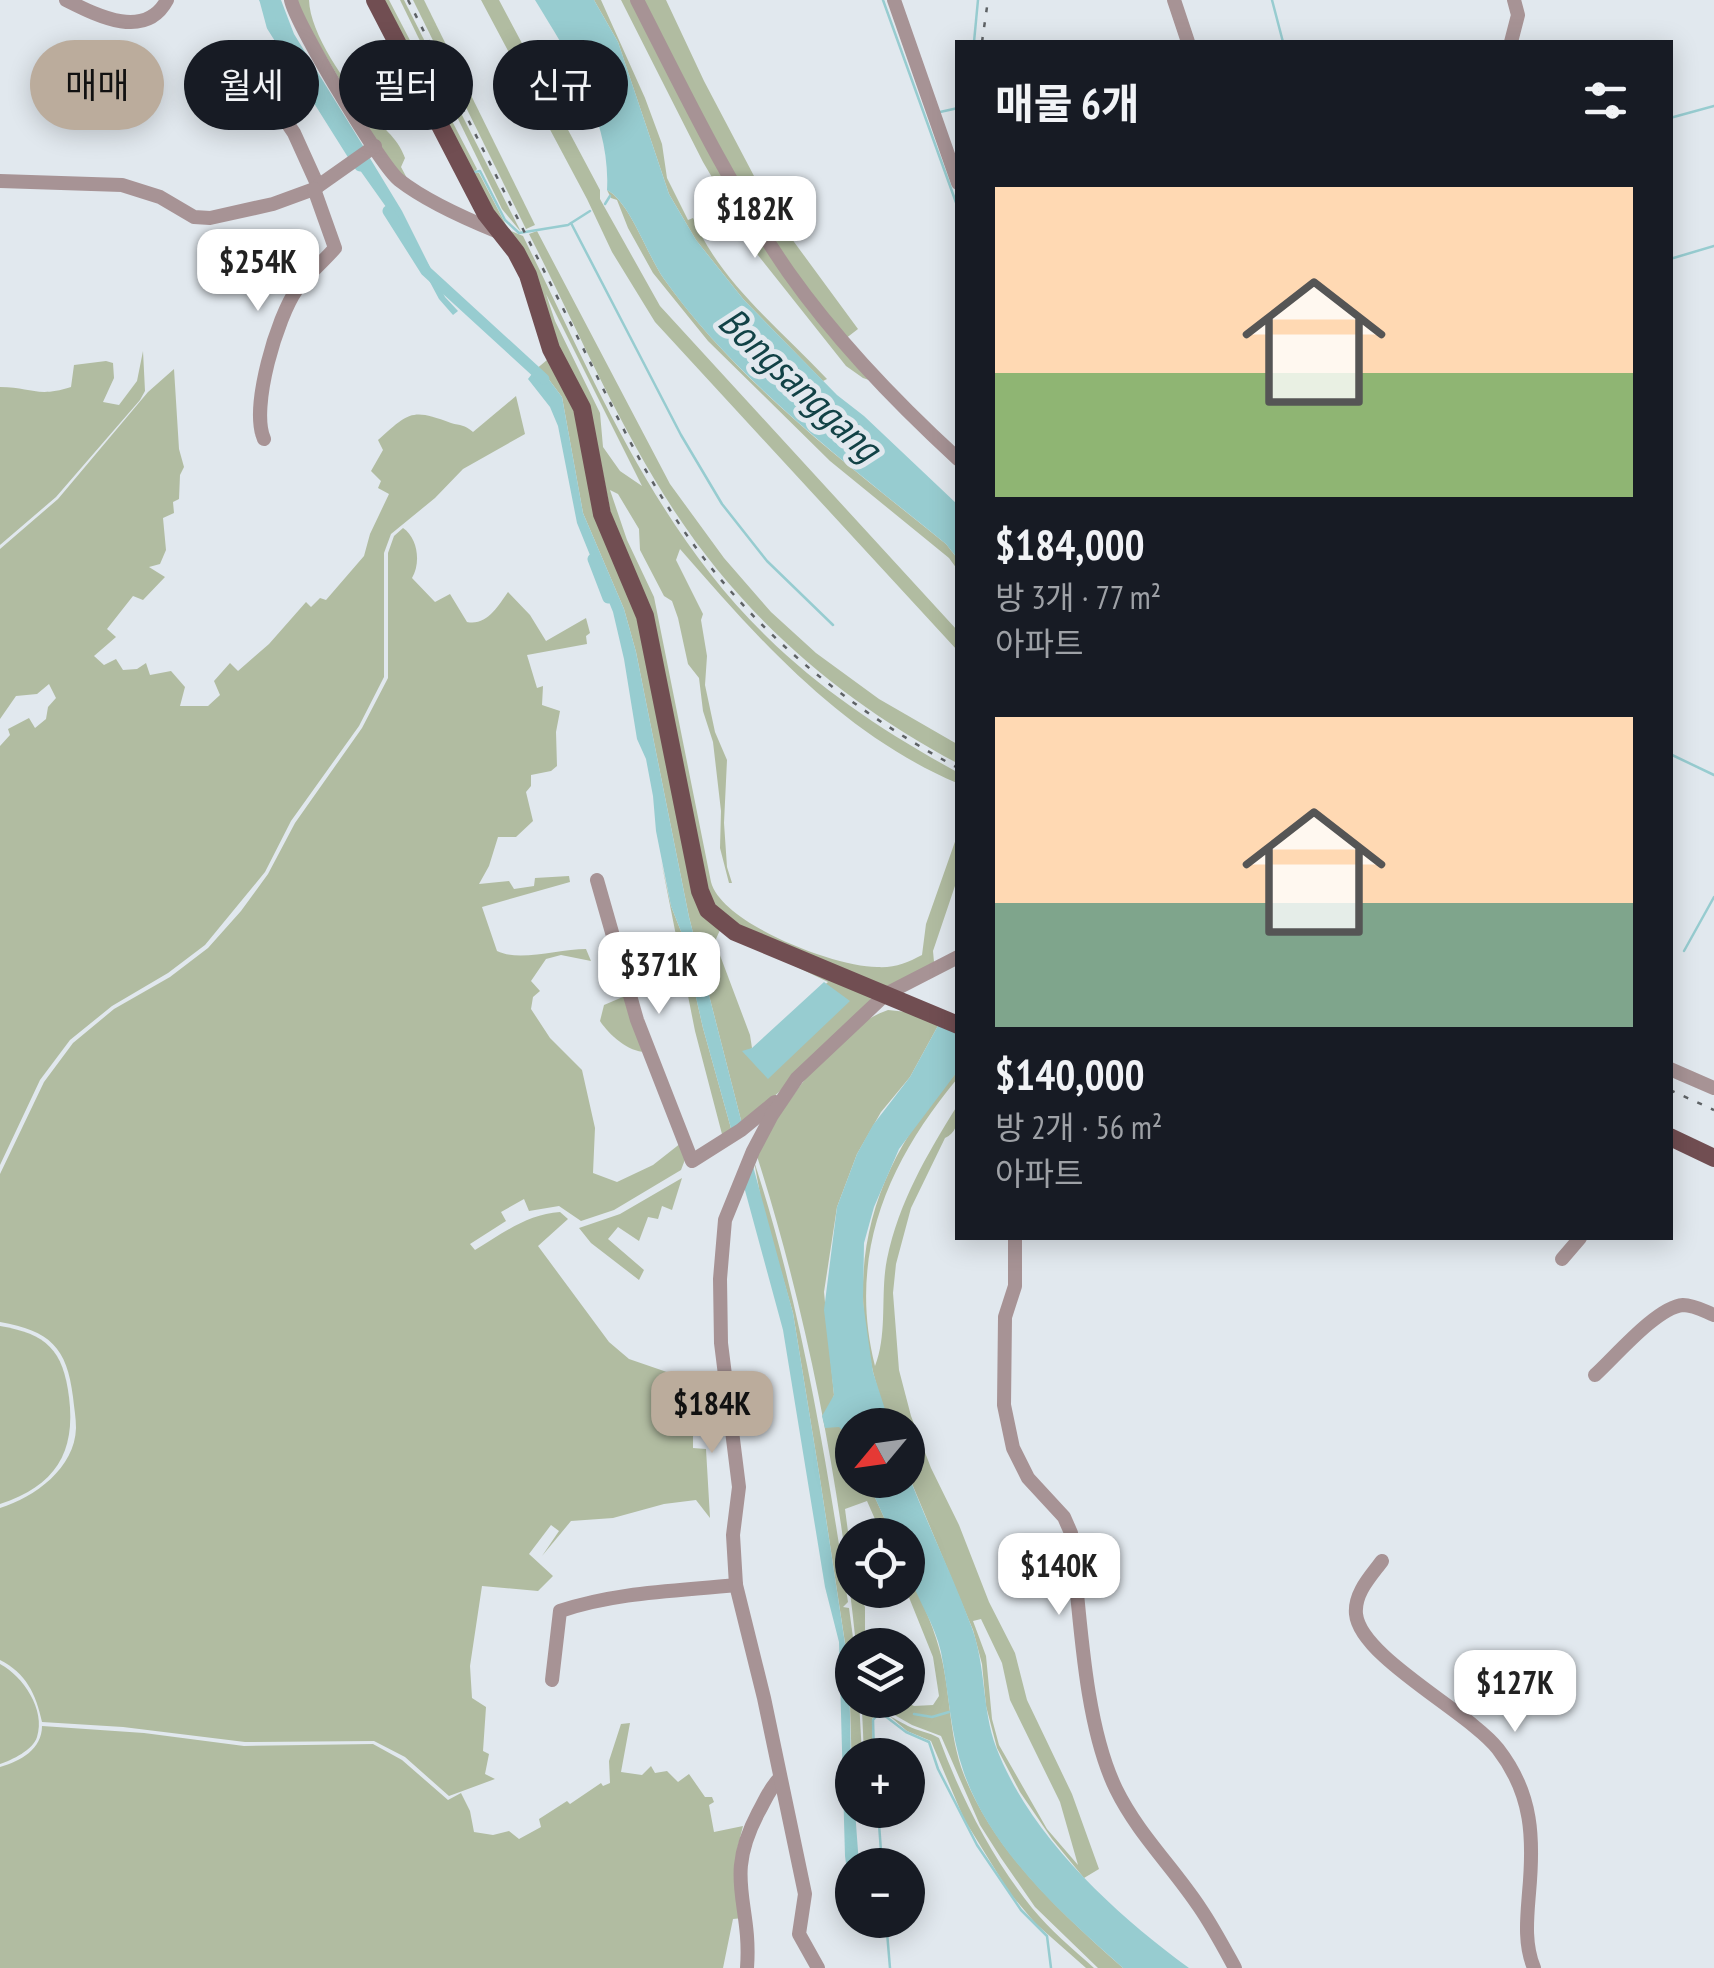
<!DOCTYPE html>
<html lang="ko">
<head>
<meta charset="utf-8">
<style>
	:root { --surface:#171b24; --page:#242831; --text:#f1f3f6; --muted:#9ea1a6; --accent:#bbac9c }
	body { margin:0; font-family:"PT Sans Narrow","Noto Sans KR",sans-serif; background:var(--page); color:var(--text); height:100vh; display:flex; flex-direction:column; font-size:38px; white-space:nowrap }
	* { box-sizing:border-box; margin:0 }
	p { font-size:32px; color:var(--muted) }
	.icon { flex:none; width:55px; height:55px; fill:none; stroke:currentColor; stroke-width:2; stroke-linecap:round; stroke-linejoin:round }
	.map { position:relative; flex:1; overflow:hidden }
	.drawer { position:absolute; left:955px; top:40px; width:718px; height:1200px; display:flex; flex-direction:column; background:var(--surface); border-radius:0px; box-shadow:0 5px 25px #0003 }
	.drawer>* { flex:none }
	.guide { position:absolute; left:30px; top:40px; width:775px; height:90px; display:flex; gap:20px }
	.needle { width:65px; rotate:241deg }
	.controls { position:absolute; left:835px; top:1408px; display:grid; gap:20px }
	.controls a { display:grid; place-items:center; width:90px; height:90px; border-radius:50%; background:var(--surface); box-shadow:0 5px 25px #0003; font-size:50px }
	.price { position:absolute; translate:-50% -85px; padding:0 22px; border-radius:20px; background:#fff; color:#222; font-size:32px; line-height:65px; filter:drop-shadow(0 2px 5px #0008) }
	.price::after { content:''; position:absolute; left:50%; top:60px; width:30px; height:22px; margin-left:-15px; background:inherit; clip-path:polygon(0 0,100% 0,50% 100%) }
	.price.active { background:var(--accent); color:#111 }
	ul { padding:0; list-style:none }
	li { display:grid; align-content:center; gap:20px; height:530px; padding:0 40px }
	li span { display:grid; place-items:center; height:310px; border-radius:0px; color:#555 }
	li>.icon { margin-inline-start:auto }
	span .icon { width:180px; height:180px; fill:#fffc; stroke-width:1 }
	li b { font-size:42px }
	h2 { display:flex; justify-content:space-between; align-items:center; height:120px; padding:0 40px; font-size:42px }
	.chip { padding:0 35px; border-radius:45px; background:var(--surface); box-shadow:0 5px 25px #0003; font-size:35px; line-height:90px }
	.chip.active { background:var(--accent); color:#111 }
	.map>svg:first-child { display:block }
</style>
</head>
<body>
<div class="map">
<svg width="1714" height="1968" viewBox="0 0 1714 1968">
	<rect width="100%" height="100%" fill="#e1e8ee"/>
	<g fill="#b1bca1" fill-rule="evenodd">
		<path d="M293,0H309C310,34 346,83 367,110C381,127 397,136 405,158L401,167L409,182L388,162Z"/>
		<path d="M381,0H389L477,169L474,173H479L506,225L511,231L523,236C592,375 653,526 766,636C823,692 888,734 957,772V783C842,734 760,641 680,549L676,560L703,614L701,620L707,656L705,685L715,732L727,760L724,823L727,867L732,883H729L720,848L721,811L713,742L703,711L699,678L688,664L678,618L672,601L664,596L640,550L639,529L618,494L610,490L627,540L654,597L711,882C722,924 835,967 877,967C895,968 907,963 922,955L926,924L957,836V880L933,951L934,962L889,989L733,925L711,900L613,525L591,412L499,227ZM546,294L642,486L620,471L603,447L600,413L555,321Z"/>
		<polygon points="400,0 404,0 521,232 502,209"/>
		<polygon points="413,0 424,0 535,225 526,229"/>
		<polygon points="481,0 499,0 600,190 600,199 660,306 957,630 957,650 655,322 612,252 587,199"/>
		<path d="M594,0H601L645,98L662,144L667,178L688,220L693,218C720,282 780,329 827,379L823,381L744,300L696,240L669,194L618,42Z"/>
		<polygon points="621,0 635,0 723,171 878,383 863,378 846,366 757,254 703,162"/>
		<polygon points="640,0 666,0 704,81 775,216 858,329 845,339 771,241"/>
		<path d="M607,190C630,202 647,255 664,279C738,383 847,464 946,544L957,558V569L949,558L830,461L708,341L653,273L628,228L617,200L611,198Z"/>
		<path d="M537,231L670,484L724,558L771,612L816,653L879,699L957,744V763C843,702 747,621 675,512C618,425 576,326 529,234Z"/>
		<path d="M143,351L145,391L140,400L56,497L0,545V387C31,387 37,398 71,387L74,365L106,361L113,363L114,378L103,402L119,405L137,381Z"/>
		<path d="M547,360L553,363L563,378L632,588L704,912L872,995L870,1001L786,1086L742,1124L689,917L636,652L624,609L583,513L562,397L547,377L535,370ZM720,930L828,982L745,1055L752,1048L750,1035L718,950L716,939Z"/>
		<path d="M174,369L179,449L184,467L180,475L179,499L173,502L174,513L163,518L166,550L160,564L149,567L165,577L143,600L133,596L107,629L116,637L94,656L104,665L116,659L123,670L137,669L146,663L150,675L171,671L185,687L180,706H208L220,695L214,681L230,663L238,671L269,644L306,602L311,607L320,598L326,600L364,556L370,534L389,494L378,488L381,481L371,471L383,450L378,440C409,412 412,408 451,423C461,426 464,424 473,432L516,396L525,434L463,469L435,498L391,534L384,553V677L359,726L291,821L265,872L205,945L168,973L112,1006L70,1040L40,1080L0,1165V746L10,735L8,729L29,718L35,728L46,719L48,707L56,698L49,684L37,694L16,696L0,719V549L58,499L148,392Z"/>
		<path d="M403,528C418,538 421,563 412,578L435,602L450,594L467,622C487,626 498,606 508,592L530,615L546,641L586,618L590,633L586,636L587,644L527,655L537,688L543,686L542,705L560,711L556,732L557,766L551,771L531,775V786L526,792L533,821L516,837H498L489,866L479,884L509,881L514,889L534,886L535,878L569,876L570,882L482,907L497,951C519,962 559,949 586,949L591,961L561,955L546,959L531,981L540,991L533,997L531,1009L550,1038L582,1070L595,1128L593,1173L617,1182L653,1165L681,1143L686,1157L681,1170L614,1210L581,1221L559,1206L529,1211L524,1199L501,1212L506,1221L470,1244L475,1250C503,1233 528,1214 560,1212L568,1219L538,1246L609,1342L629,1359L693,1381V1448L706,1449L710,1518L696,1500L664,1504L613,1518L571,1521L542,1556L559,1531L551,1525L529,1554L553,1576L538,1591L482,1586L470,1666L472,1698L486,1707L483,1751L489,1754L485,1774L495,1779L449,1796L405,1757L374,1741L245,1742L123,1727L42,1722C36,1694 26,1673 0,1660V1508C35,1497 75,1468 76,1428C76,1418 74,1407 73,1397C67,1347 50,1331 0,1322V1174L44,1082L73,1043L114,1009L170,977L208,948L241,911L268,874L295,823L362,728L388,678V553L394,536Z"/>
		<polygon points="661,860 671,906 691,957 690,971 703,1028 732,1132 723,1138 695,1031"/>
		<path d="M625,996L645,1052C629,1052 609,1035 600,1021L604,1005Z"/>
		<path d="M888,1010L907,1012L940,1022L910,1077L881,1112L857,1154L837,1207L824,1292L834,1395L830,1405L852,1448V1480H867L892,1535H882L867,1501L845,1509L852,1562V1590H857L865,1607V1645H856C839,1479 807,1312 756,1153C786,1104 831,1030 888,1010Z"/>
		<path d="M957,1072V1079C888,1162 847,1255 875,1366C888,1333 880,1294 887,1259C899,1202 926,1156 957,1106C957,1120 959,1131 945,1138L911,1208L896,1264L893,1293L899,1370L911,1416L931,1468L959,1525L989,1602L1015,1653L1027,1700L1072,1794L1099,1869L1084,1878L1052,1839L1020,1792L997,1748L986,1706L982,1664L973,1630L908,1474V1425H890C838,1291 861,1177 957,1072ZM981,1619L1002,1663L1010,1700L1060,1802L1078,1865L1047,1829L999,1745L992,1719L986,1656L973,1621Z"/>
		<path d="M754,1161C801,1305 825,1453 848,1602L843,1607L849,1608L854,1645L852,1700H859L862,1755H852V1773L849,1669L820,1479L793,1313L762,1205Z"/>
		<polygon points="682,1178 672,1210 662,1206 658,1219 648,1217 639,1241 618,1227 608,1239 644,1270 639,1280 591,1243 579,1228 620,1214"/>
		<path d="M0,1326C47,1334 63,1350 69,1397C76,1453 55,1486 0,1504Z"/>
		<path d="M908,1570C918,1595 932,1621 939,1648C951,1689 948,1734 964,1775C995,1853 1062,1914 1123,1968H1098L1035,1907L1001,1858L980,1825L941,1736L912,1725L884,1709L862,1707L861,1700H902L914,1706L933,1705L939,1696L933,1657L906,1590Z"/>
		<path d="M0,1664C23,1676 46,1710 37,1737C33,1750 12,1760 0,1764Z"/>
		<path d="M862,1710C882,1710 891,1717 908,1726C918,1731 929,1732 939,1738C961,1798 992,1858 1032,1908C1050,1930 1073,1949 1094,1968H1086L1035,1923L1009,1892L964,1819L931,1741L907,1731L886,1713L879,1712L872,1719L873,1755H864Z"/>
		<path d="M630,1723L621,1772L642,1775L651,1766L655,1773L667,1771L678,1782L689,1774L705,1797H712L714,1802L709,1805L714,1832L743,1826L737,1850L743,1918L733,1919L723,1968H0V1767C21,1761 42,1749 42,1726L144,1733L244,1746L373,1744L402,1760L448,1800L461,1793L470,1811L474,1832L493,1835L509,1831L519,1839L541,1827L539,1819L567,1801L570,1804L601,1783L603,1786L610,1783L609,1761L621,1724Z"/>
	</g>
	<g fill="#97ccd0">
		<polygon points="259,0 281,0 294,34 365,149 355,156"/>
		<path d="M535,0H594L618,42L669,194L696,240L744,300L837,395L864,416L957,504V558L946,544C849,465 736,381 664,279C647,255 630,202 607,190C611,120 571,59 535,0Z"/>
		<polygon points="368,155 402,211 445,297 458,311 453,315 439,299 401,228 357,166"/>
		<polygon points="535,370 547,377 562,397 583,513 624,609 636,652 689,917 742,1124 732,1132 703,1028 690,971 691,957 671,906 656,831 653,796 646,759 637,739 624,659 613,612 577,523 558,426 550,407 528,379"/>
		<polygon points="824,982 850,1001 768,1079 742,1051 752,1048"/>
		<polygon points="940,1022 957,1029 957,1072 899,1149 874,1207 864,1243 863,1302 868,1338 873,1372 890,1425 852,1425 852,1448 847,1434 839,1427 825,1428 822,1416 834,1395 824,1310 837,1207 857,1154 873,1125 910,1077"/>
		<polygon points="753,1166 793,1313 820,1479 849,1670 852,1810 855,1810 859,1865 852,1865 852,1909 845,1856 839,1642 825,1587 783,1330 743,1183"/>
		<path d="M908,1474C928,1526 953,1576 972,1628C986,1667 982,1709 996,1747C1030,1836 1114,1913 1189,1968H1123C1062,1914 992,1852 964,1773C950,1733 949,1693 941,1652C935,1624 917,1600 909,1573C905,1562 908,1547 908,1535H892L867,1480H908Z"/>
	</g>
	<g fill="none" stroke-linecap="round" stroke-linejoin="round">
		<g stroke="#97ccd0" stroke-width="2.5">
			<polyline points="883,0 958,208"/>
			<polyline points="1272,0 1283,42"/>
			<polyline points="974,42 978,0"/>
			<polyline points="940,112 958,108"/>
			<polyline points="1670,118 1714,106"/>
			<polyline points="475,172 480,171 505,220 519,233 568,225 590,211"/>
			<polyline points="605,204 610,196"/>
			<polyline points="571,223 681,435 722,504 767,561 833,625"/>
			<polyline points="1670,259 1714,246"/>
			<polyline points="1670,754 1714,775"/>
			<polyline points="1684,951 1714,897"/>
			<polyline points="914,1714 932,1717 949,1712"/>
			<polyline points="874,1755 873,1720 880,1712 906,1732 929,1742 938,1769 977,1845 1021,1910 1047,1936 1051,1968"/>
			<polyline points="878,1810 882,1865"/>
			<polyline points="886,1920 890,1968"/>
		</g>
		<g stroke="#97ccd0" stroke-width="11">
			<polyline points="265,0 272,26 360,166"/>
			<polyline points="388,211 426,271 544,379"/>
			<polyline points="593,559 608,598"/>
		</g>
		<g stroke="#a79395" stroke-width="14">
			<path d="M66,0C96,15 145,41 167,0"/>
			<path d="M291,0C296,24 381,166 399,180C426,201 464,218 496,231"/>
			<path d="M637,0C684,92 730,188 789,273C837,341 897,403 958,459"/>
			<polyline points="894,0 958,183"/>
			<polyline points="1174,0 1188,42"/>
			<polyline points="1511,42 1518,15 1514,0"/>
			<polyline points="215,105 246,87 262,86 294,133 318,186"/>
			<polyline points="0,181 122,185 160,197 194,217 210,218 273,204 314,189 375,146"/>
			<path d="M264,439C250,408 277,317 297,289C308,274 323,262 335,248L314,189"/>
			<polyline points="597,880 637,1020 692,1161 741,1130 775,1102"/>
			<polyline points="1670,1069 1714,1088"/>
			<path d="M1015,1238V1286L1005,1317L1004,1405L1013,1448L1028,1478L1064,1517L1071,1533C1080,1609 1083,1721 1116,1789C1138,1834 1173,1867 1200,1908C1213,1927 1224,1948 1235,1968"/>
			<polyline points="1562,1259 1580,1238"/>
			<path d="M1595,1375C1615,1357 1657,1307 1683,1305C1694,1305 1704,1311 1714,1315"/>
			<path d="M1382,1561C1371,1576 1354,1593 1356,1614C1360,1657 1469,1712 1498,1749C1533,1794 1534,1839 1529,1893C1527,1918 1524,1944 1534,1968"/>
			<path d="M552,1680L560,1611C616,1592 677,1591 736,1585"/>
			<path d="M747,1968C752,1901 723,1880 758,1813C765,1801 769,1789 779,1779"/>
			<polyline points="818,1968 799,1934 805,1894 764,1698 736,1585 733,1535 739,1487 721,1343 720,1279 725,1220 753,1151 772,1115 797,1078 886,994 958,957"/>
		</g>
		<g stroke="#714e52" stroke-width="18">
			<polyline points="375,0 486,214 516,252 528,275 551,349 582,408 602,514 645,616 700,891 708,910 735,932 958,1025"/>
			<polyline points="1670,1137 1714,1158"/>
		</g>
		<g stroke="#5e6265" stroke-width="2.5" stroke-dasharray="5 10" stroke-linecap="butt">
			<path d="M408,0C463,109 517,218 572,326C604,389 633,454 672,513C744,625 842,705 958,768"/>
			<polyline points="982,42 988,0"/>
			<polyline points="1670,1090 1714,1110"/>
		</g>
	</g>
	<g text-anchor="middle" stroke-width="10" stroke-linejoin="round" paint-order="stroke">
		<g font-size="40" font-style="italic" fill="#124246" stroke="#e1e8ee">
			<text transform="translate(800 384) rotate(43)" y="14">Bongsanggang</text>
		</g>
	</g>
</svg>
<div class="controls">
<a><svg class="needle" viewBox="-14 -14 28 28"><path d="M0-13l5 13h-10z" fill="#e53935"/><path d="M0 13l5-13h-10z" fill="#9ea1a6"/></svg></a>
<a><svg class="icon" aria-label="locate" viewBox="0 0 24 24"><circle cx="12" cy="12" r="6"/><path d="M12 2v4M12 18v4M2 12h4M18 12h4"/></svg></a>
<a><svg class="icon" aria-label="layers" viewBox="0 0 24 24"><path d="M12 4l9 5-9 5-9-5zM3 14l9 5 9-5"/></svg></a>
<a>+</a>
<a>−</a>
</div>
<b class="price" style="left:755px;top:261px">$182K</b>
<b class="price" style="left:258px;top:314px">$254K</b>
<b class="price" style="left:659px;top:1017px">$371K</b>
<b class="price active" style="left:712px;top:1456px">$184K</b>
<b class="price" style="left:1059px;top:1618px">$140K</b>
<b class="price" style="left:1515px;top:1735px">$127K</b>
<div class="guide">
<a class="chip active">매매</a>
<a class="chip">월세</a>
<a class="chip">필터</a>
<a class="chip">신규</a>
</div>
<section class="drawer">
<h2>매물 6개<svg class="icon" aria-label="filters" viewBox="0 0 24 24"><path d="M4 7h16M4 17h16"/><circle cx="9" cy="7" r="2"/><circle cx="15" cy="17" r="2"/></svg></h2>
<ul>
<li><span style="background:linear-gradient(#ffd9b3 60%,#8fb573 0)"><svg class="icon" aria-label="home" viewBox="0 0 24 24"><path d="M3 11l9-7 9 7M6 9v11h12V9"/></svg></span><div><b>$184,000</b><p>방 3개 · 77 m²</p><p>아파트</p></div></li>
<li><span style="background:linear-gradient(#ffd9b3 60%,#7fa58c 0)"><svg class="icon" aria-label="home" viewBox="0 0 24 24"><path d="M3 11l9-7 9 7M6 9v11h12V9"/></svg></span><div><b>$140,000</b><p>방 2개 · 56 m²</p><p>아파트</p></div></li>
</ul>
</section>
</div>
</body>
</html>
